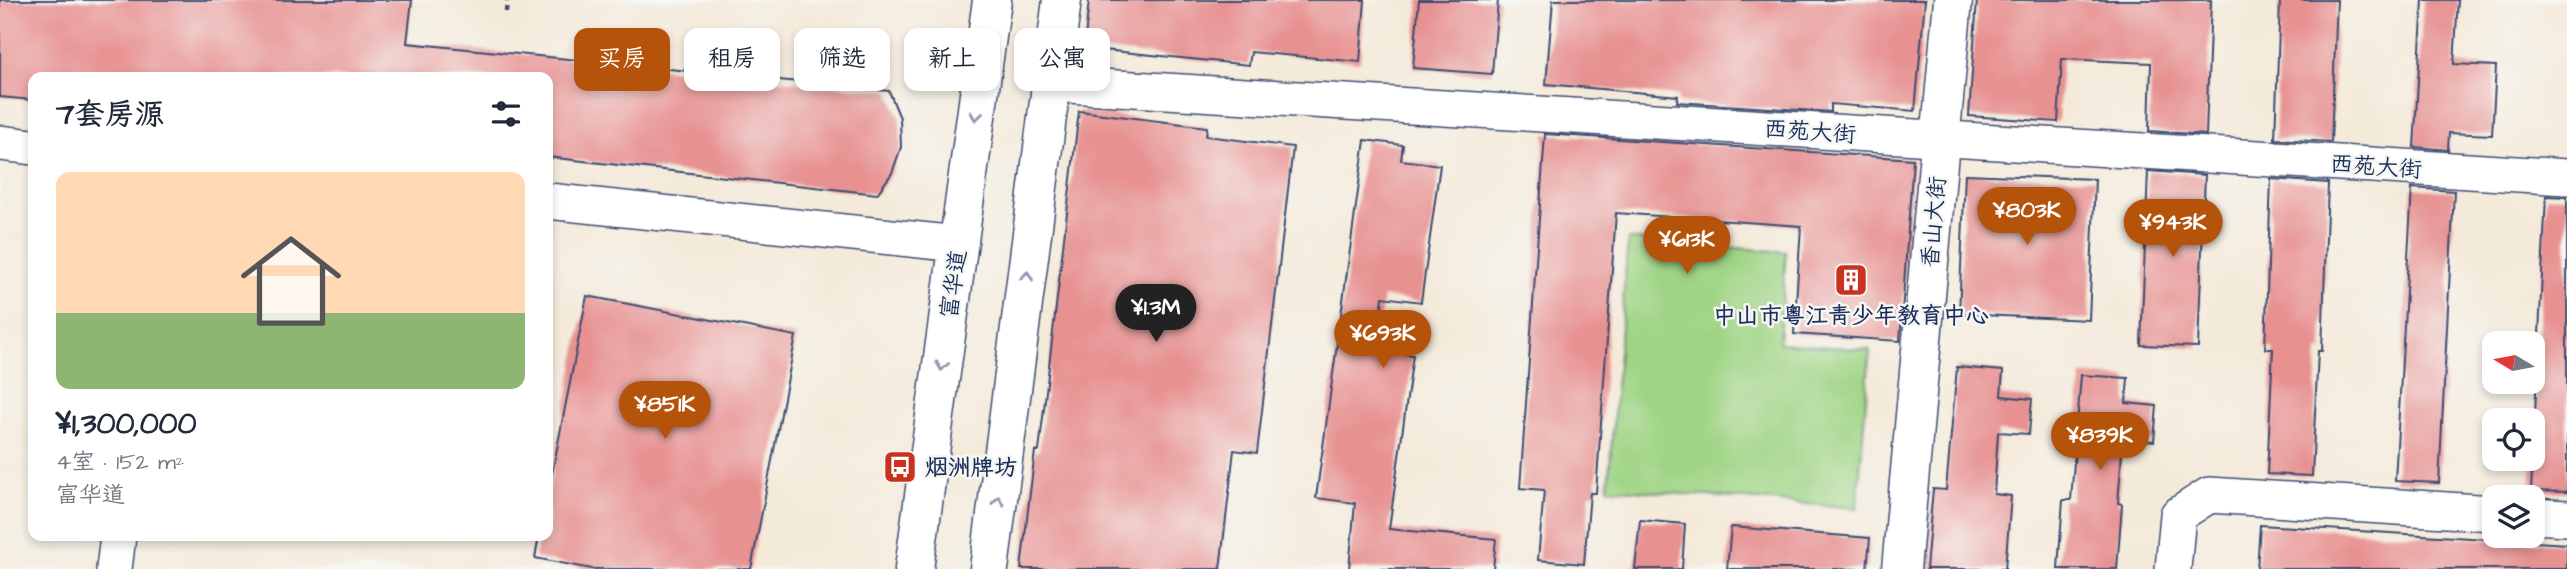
<!DOCTYPE html>
<html lang="zh">
<head>
<meta charset="utf-8">
<style>
	:root { --surface:#fff; --page:#f2f2f3; --text:#1f2937; --muted:#747a83; --line:#e0e1e3; --accent:#b45309 }
	body { margin:0; font-family:"Architects Daughter","LXGW WenKai TC",sans-serif; background:var(--page); color:var(--text); height:100vh; display:flex; flex-direction:column; font-size:26px; white-space:nowrap }
	* { box-sizing:border-box; margin:0 }
	p { font-size:23px; color:var(--muted) }
	.icon { flex:none; width:38px; height:38px; fill:none; stroke:currentColor; stroke-width:2; stroke-linecap:round; stroke-linejoin:round }
	.map { position:relative; flex:1; overflow:hidden }
	.sheet { position:absolute; left:28px; top:72px; width:525px; height:469px; display:flex; flex-direction:column; background:var(--surface); border-radius:14px; box-shadow:0 4px 10px #0003 }
	.sheet>* { flex:none }
	.top-card { position:absolute; left:574px; top:28px; width:665px; height:63px; display:flex; gap:14px }
	.needle { width:46px; rotate:280deg }
	.fabs { position:absolute; left:2482px; top:331px; display:grid; gap:14px }
	.fabs a { display:grid; place-items:center; width:63px; height:63px; border-radius:14px; background:var(--surface); box-shadow:0 4px 10px #0003; font-size:35px }
	.price { position:absolute; translate:-50% -60px; padding:0 16px; border-radius:24px; background:var(--accent); color:#fff; font-size:23px; line-height:46px; filter:drop-shadow(0 2px 4px #0008) }
	.price::after { content:''; position:absolute; left:50%; top:42px; width:21px; height:16px; margin-left:-10px; background:inherit; clip-path:polygon(0 0,100% 0,50% 100%) }
	.price.current { background:#222; color:#fff }
	ul { padding:0; list-style:none }
	li { display:grid; align-content:center; gap:14px; height:371px; padding:0 28px }
	li+li { border-top:2px solid var(--line) }
	li span { display:grid; place-items:center; height:217px; border-radius:14px; color:#555 }
	li>.icon { margin-inline-start:auto }
	span .icon { width:126px; height:126px; fill:#fffc; stroke-width:1 }
	li b { font-size:30px }
	h2 { display:flex; justify-content:space-between; align-items:center; height:84px; padding:0 28px; font-size:30px }
	.pill { padding:0 24px; border-radius:14px; background:var(--surface); box-shadow:0 4px 10px #0003; font-size:24px; line-height:63px }
	.pill.current { background:var(--accent); color:#fff }
	.map>svg:first-child { display:block }
</style>
</head>
<body>
<div class="map">
<svg width="2567" height="569" viewBox="0 0 2567 569">
	<rect width="100%" height="100%" fill="#f6f6f2"/>
	<filter id="ink" filterUnits="userSpaceOnUse"><feTurbulence type="fractalNoise" baseFrequency=".0143" numOctaves="2"/><feDisplacementMap in="SourceGraphic" scale="14" xChannelSelector="R" yChannelSelector="G"/><feConvolveMatrix kernelMatrix="1 2 1 2 8 2 1 2 1" color-interpolation-filters="sRGB"/></filter>
	<filter id="wash" filterUnits="userSpaceOnUse"><feTurbulence type="fractalNoise" baseFrequency=".00686" numOctaves="4" result="noise"/><feDisplacementMap in="SourceGraphic" scale="28" xChannelSelector="R" yChannelSelector="G"/><feGaussianBlur stdDeviation="1.57" result="paint"/><feColorMatrix in="noise" values="0 0 0 0 0 0 0 0 0 0 0 0 0 0 0 0 0 1.4 0 .05"/><feComposite in="paint" operator="in"/></filter>
	<g filter="url(#wash)">
		<rect width="100%" height="100%" fill="#f4eada"/>
		<polygon fill="#9fd484" stroke="#5d8271" stroke-width="2" points="1628,239 1786,252 1779,343 1870,350 1857,508 1608,488"/>
		<g id="blocks">
			<g fill="#e79191">
				<polygon points="0,0 412,0 407,43 889,91 900,118 901,147 892,173 877,194 548,157 548,77 33,77 33,100 0,97"/>
				<polygon points="1089,0 1365,0 1360,62 1251,52 1249,65 1084,48"/>
				<polygon points="1419,0 1498,0 1492,74 1413,68"/>
				<polygon points="1553,0 1925,0 1915,111 1831,104 1831,112 1677,102 1678,96 1546,84"/>
				<polygon points="1977,0 2211,0 2206,135 2149,131 2151,63 2062,59 2058,122 1969,116"/>
				<polygon points="2280,0 2337,0 2331,142 2275,139"/>
				<polygon points="2423,0 2458,0 2454,64 2496,66 2492,135 2449,133 2448,150 2414,147"/>
				<polygon points="1079,111 1207,127 1206,136 1293,147 1257,453 1234,450 1220,569 1021,569 1035,451 1039,451"/>
				<polygon points="1545,134 1913,159 1900,341 1794,334 1801,226 1616,213 1596,493 1590,493 1584,564 1538,560 1544,490 1520,488"/>
				<polygon points="1365,140 1403,145 1401,160 1440,165 1421,302 1383,297 1377,350 1413,355 1389,529 1496,539 1493,569 1349,569 1355,503 1316,498"/>
				<polygon points="2148,171 2205,175 2198,347 2141,345"/>
				<polygon points="1965,174 2095,179 2089,320 1959,314"/>
				<polygon points="2271,179 2328,183 2322,351 2318,351 2312,476 2267,474 2273,349 2265,349"/>
				<polygon points="2412,188 2454,191 2439,483 2395,481"/>
				<polygon points="2546,196 2567,197 2567,492 2531,491"/>
				<polygon points="587,296 796,336 751,569 592,569 535,558 539,536 548,536 548,494"/>
				<polygon points="1957,367 2003,371 2001,396 2032,399 2029,434 1998,432 1994,494 2011,496 2005,569 1926,569 1933,489 1946,490"/>
				<polygon points="2081,375 2128,378 2126,403 2157,406 2154,441 2123,439 2118,503 2122,504 2117,569 2058,569 2063,500 2071,500"/>
				<polygon points="1640,520 1685,524 1682,569 1635,569"/>
				<polygon points="2260,525 2567,544 2567,569 2257,569"/>
				<polygon points="1731,527 1870,538 1867,569 1727,569"/>
			</g>
		</g>
	</g>
	<g filter="url(#ink)">
		<use href="#blocks" fill-opacity="0" stroke="#3c4b71" stroke-width="2"/>
		<g fill="none" stroke-linecap="round" stroke-linejoin="round">
			<defs>
				<g id="minor">
					<polyline points="1052,84 2567,177"/>
					<polyline points="0,143 33,147"/>
					<polyline points="548,201 958,244"/>
					<polyline points="2532,516 2567,518"/>
					<polyline points="114,569 118,536"/>
					<polyline points="2173,569 2178,515 2209,495 2494,513"/>
				</g>
				<polyline id="tertiary" points="1901,569 1953,0"/>
				<g id="secondary">
					<polyline points="914,569 992,0"/>
					<polyline points="989,569 1062,0"/>
				</g>
			</defs>
			<use href="#minor" stroke="#3c4b71" stroke-width="38"/>
			<use href="#tertiary" stroke="#3c4b71" stroke-width="41"/>
			<use href="#secondary" stroke="#3c4b71" stroke-width="41"/>
			<polyline stroke="#3c4b71" stroke-width="4.5" stroke-dasharray="5 5" stroke-linecap="butt" points="506,12 507,0"/>
			<use href="#minor" stroke="#fff" stroke-width="35"/>
			<use href="#tertiary" stroke="#fff" stroke-width="38"/>
			<use href="#secondary" stroke="#fff" stroke-width="38"/>
		</g>
		<defs><path id="oneway-chevron" d="M-2-3.5L2.5 0L-2 3.5" fill="none" stroke-width="1.6" stroke-linecap="round" stroke-linejoin="round" transform="scale(1.75)"/></defs>
		<g stroke="#8d97ae">
			<use href="#oneway-chevron" transform="translate(976 116) rotate(98)"/>
			<use href="#oneway-chevron" transform="translate(1027 276) rotate(-83)"/>
			<use href="#oneway-chevron" transform="translate(942 366) rotate(98)"/>
			<use href="#oneway-chevron" transform="translate(998 501) rotate(-83)"/>
		</g>
	</g>
	<defs>
		<symbol id="building-square" viewBox="-11 -11 22 22"><rect x="-9" y="-9" width="18" height="18" rx="4" fill="#c8321e" stroke="#f6f6f2"/><path d="M-4-6H4V6H1V3H-1V6H-4ZM-2.5-4.3h1.7v1.8h-1.7ZM.8-4.3h1.7v1.8H.8ZM-2.5-1h1.7V.8h-1.7ZM.8-1h1.7V.8H.8Z" fill="#fff"/></symbol>
		<symbol id="bus-square" viewBox="-11 -11 22 22"><rect x="-9" y="-9" width="18" height="18" rx="4" fill="#c8321e" stroke="#f6f6f2"/><path d="M-5-6H5V4H4V6H2V4H-2V6H-4V4H-5ZM-3.5-4V0h7V-4ZM-3.5 1.2v1.5H-2V1.2ZM2 1.2v1.5H3.5V1.2Z" fill="#fff"/></symbol>
	</defs>
	<g fill-rule="evenodd">
		<use href="#building-square" x="1832" y="261" width="38" height="38"/>
		<use href="#bus-square" x="881" y="448" width="38" height="38"/>
	</g>
	<g text-anchor="middle" stroke-width="5" stroke-linejoin="round" paint-order="stroke">
		<g font-size="23" fill="#1b2f5e" stroke="#f6f6f2">
			<text transform="translate(1810 131) rotate(4)" y="8">西苑大街</text>
			<text transform="translate(2376 166) rotate(4)" y="8">西苑大街</text>
			<text transform="translate(1933 222) rotate(-85)" y="8">香山大街</text>
			<text transform="translate(953 284) rotate(-82)" y="8">富华道</text>
		</g>
		<g font-size="23" font-weight="bold" fill="#1b2f5e" stroke="#f6f6f2">
			<text x="1851" y="323">中山市粤江青少年教育中心</text>
			<text x="925" y="475" text-anchor="start">烟洲牌坊</text>
		</g>
	</g>
</svg>
<div class="fabs">
<a><svg class="needle" viewBox="-14 -14 28 28"><path d="M0-13l5 13h-10z" fill="#e53935"/><path d="M0 13l5-13h-10z" fill="#747a83"/></svg></a>
<a><svg class="icon" aria-label="locate" viewBox="0 0 24 24"><circle cx="12" cy="12" r="6"/><path d="M12 2v4M12 18v4M2 12h4M18 12h4"/></svg></a>
<a><svg class="icon" aria-label="layers" viewBox="0 0 24 24"><path d="M12 4l9 5-9 5-9-5zM3 14l9 5 9-5"/></svg></a>
</div>
<b class="price" style="left:2027px;top:247px">¥803K</b>
<b class="price" style="left:2173px;top:259px">¥943K</b>
<b class="price" style="left:1687px;top:276px">¥613K</b>
<b class="price current" style="left:1156px;top:344px">¥1.3M</b>
<b class="price" style="left:1383px;top:370px">¥693K</b>
<b class="price" style="left:665px;top:441px">¥851K</b>
<b class="price" style="left:2100px;top:472px">¥839K</b>
<div class="top-card">
<a class="pill current">买房</a>
<a class="pill">租房</a>
<a class="pill">筛选</a>
<a class="pill">新上</a>
<a class="pill">公寓</a>
</div>
<section class="sheet">
<h2>7套房源<svg class="icon" aria-label="filters" viewBox="0 0 24 24"><path d="M4 7h16M4 17h16"/><circle cx="9" cy="7" r="2"/><circle cx="15" cy="17" r="2"/></svg></h2>
<ul>
<li><span style="background:linear-gradient(#ffd9b3 65%,#8fb573 0)"><svg class="icon" aria-label="home" viewBox="0 0 24 24"><path d="M3 11l9-7 9 7M6 9v11h12V9"/></svg></span><div><b>¥1,300,000</b><p>4室 · 152 m²</p><p>富华道</p></div></li>
</ul>
</section>
</div>
</body>
</html>
